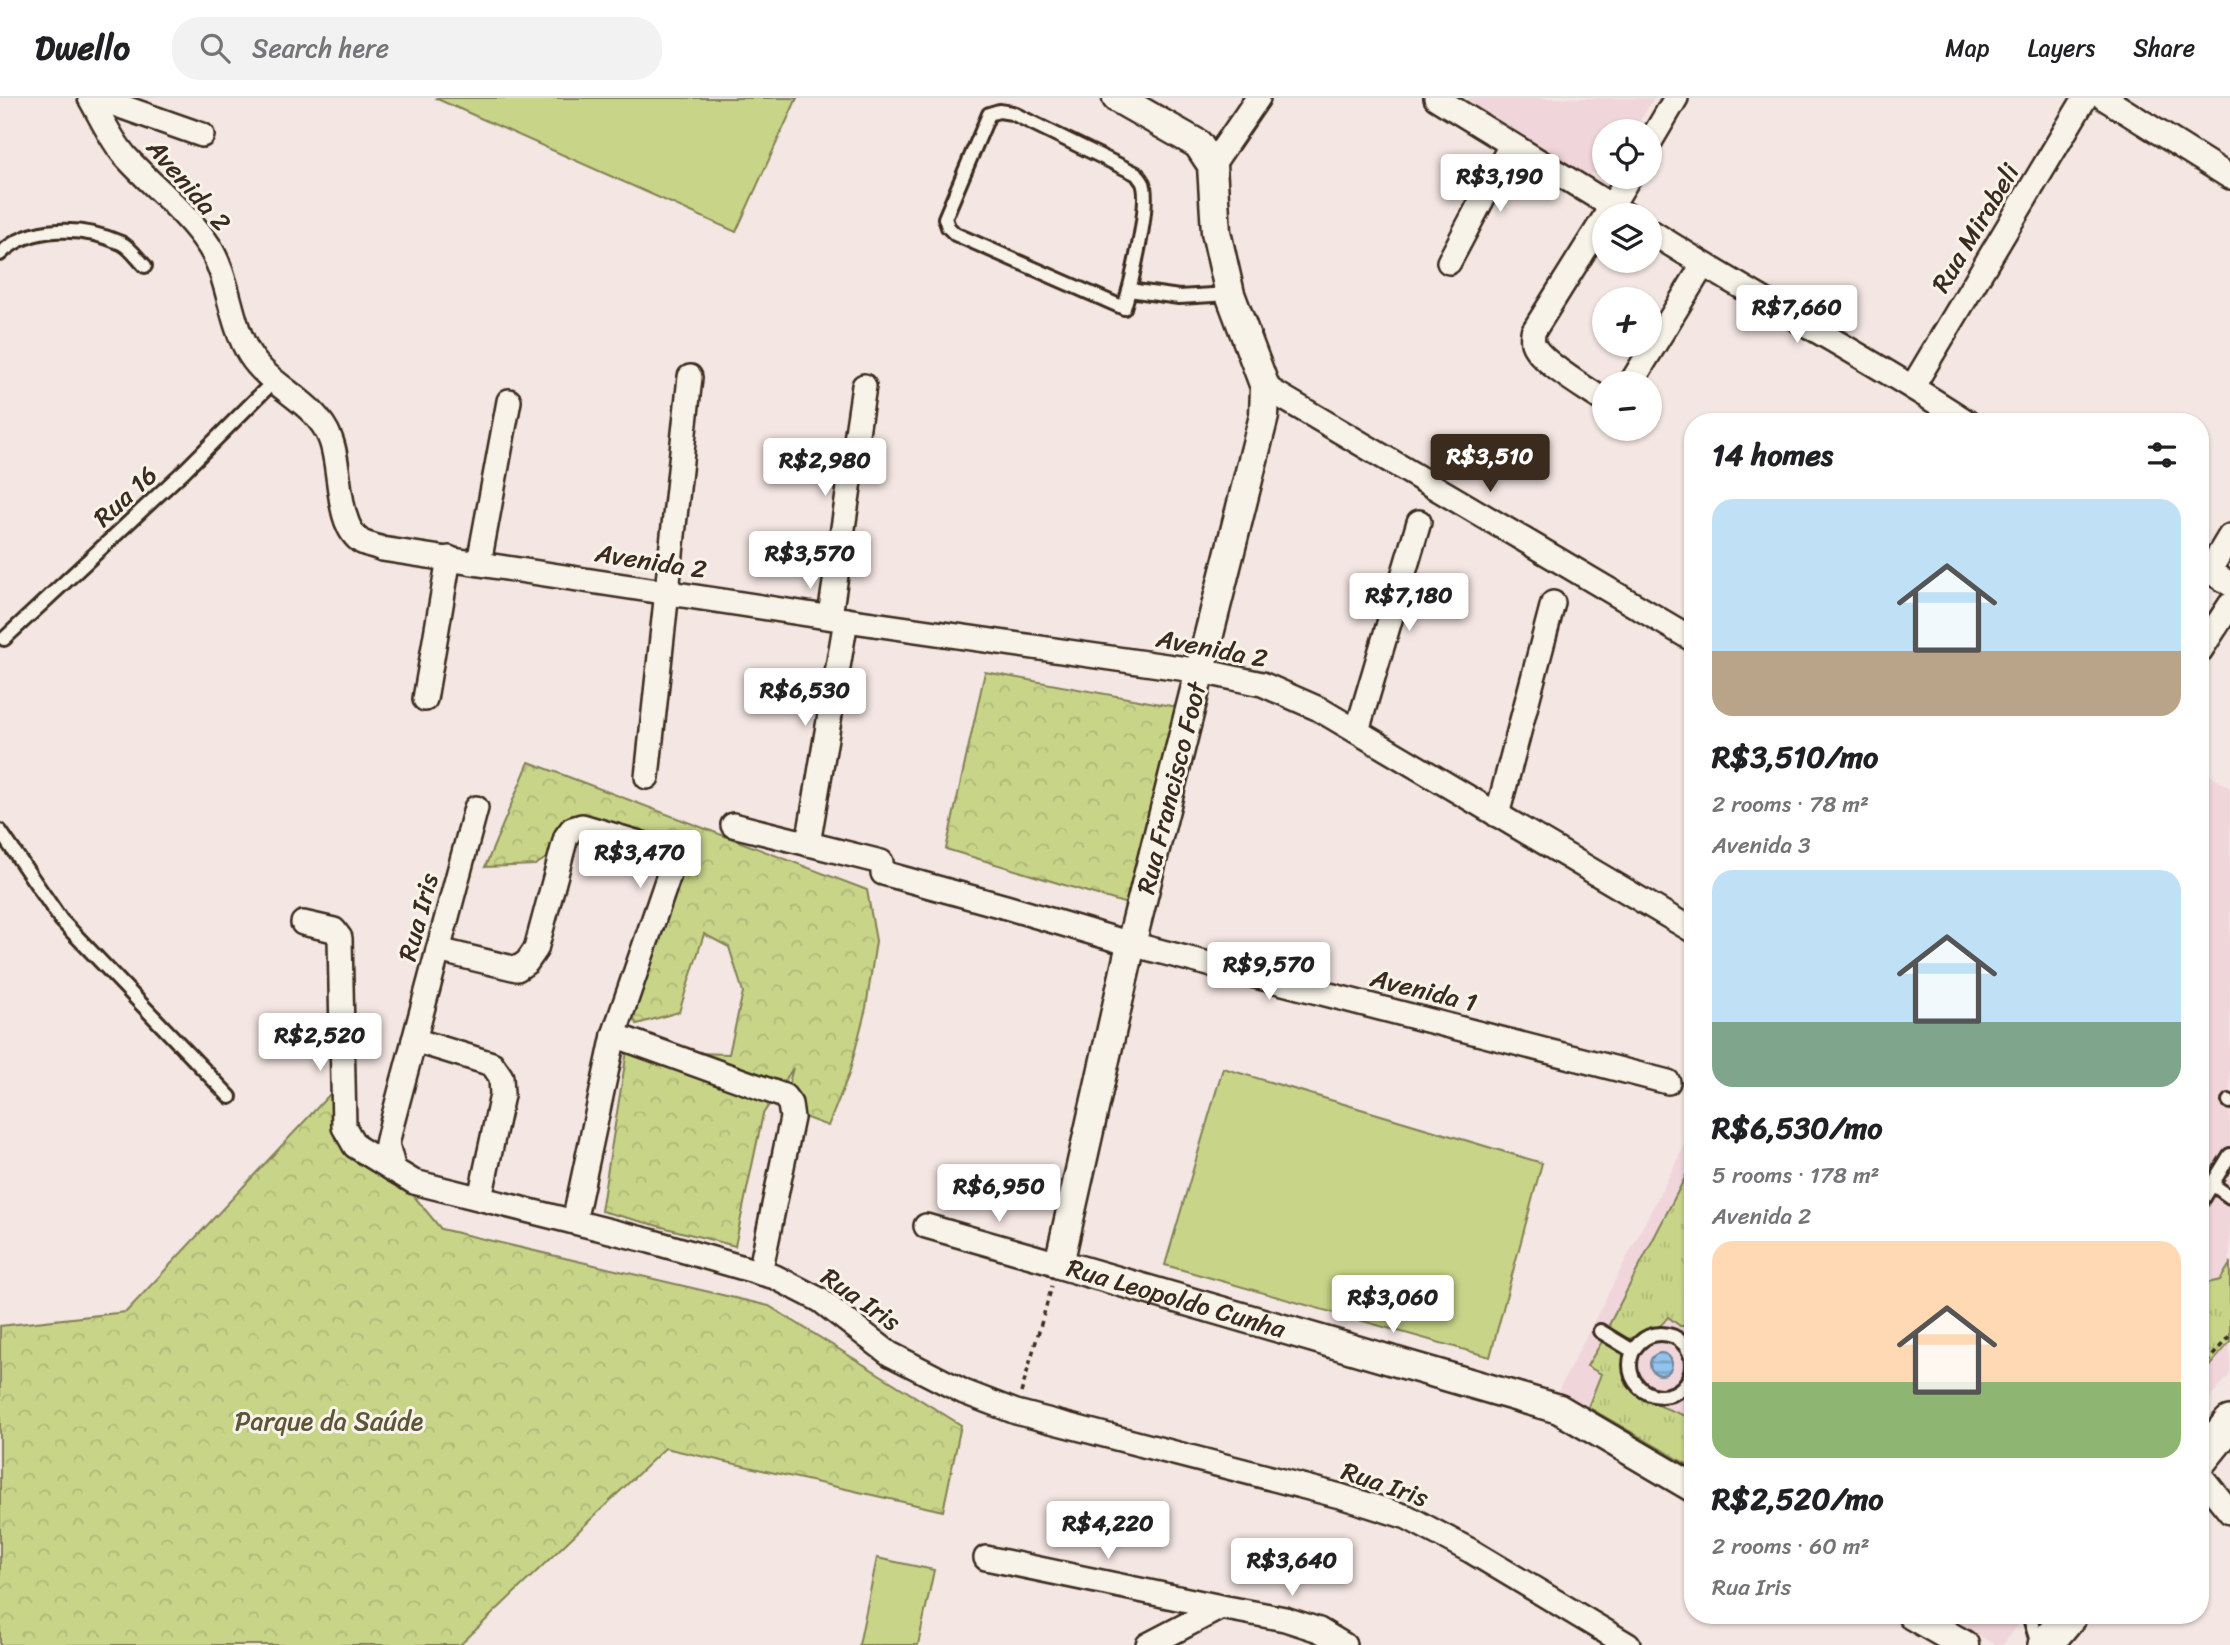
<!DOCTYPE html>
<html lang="en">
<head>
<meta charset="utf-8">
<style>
	:root { --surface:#fff; --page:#f2f2f2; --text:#202124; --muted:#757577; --line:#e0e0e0; --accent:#3b2a1e }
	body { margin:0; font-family:Sriracha,sans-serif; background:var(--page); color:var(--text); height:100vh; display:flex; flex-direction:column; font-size:26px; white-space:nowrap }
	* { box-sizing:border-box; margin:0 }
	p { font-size:23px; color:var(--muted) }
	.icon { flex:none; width:38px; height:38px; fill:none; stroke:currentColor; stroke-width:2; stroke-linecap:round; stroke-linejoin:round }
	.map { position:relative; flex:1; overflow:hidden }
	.sheet { position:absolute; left:1684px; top:315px; width:525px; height:1211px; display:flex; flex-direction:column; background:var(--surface); border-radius:28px; box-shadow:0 2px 5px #0004 }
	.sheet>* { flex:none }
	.fabs { position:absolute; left:1592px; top:21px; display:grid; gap:14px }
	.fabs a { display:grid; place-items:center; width:70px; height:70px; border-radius:50%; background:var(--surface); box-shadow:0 2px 5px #0004; font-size:35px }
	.price { position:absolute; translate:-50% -60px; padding:0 16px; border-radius:7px; background:#fff; color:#222; font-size:23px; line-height:46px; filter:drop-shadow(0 2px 4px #0008) }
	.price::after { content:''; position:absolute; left:50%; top:42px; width:21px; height:16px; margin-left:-10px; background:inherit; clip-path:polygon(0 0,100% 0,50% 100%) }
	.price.on { background:var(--accent); color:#fff }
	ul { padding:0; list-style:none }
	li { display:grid; align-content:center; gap:14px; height:371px; padding:0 28px }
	li span { display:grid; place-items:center; height:217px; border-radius:21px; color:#555 }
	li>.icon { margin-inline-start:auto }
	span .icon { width:126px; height:126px; fill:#fffc; stroke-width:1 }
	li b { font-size:30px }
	h2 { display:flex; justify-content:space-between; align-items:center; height:84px; padding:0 28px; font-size:30px }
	header { display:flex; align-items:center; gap:42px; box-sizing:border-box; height:98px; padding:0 35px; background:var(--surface); border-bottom:2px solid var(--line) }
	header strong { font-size:33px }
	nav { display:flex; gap:38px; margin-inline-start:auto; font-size:24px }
	.search { width:490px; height:63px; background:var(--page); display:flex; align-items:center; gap:18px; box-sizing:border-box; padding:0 24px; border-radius:28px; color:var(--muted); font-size:26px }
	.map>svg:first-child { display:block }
</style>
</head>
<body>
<header>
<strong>Dwello</strong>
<div class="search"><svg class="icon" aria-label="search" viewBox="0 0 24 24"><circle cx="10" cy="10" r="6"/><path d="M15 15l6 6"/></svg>Search here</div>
<nav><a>Map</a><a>Layers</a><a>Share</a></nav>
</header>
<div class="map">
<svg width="2230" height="1547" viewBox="0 0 2230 1547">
	<defs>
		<pattern id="grass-tufts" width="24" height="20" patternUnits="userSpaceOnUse" patternTransform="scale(1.75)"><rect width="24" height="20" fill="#c8d589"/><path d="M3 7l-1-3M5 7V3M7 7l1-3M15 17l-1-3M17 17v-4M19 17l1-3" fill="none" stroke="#adb776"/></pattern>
		<pattern id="forest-crowns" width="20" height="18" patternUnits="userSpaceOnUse" patternTransform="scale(1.75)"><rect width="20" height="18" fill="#c8d589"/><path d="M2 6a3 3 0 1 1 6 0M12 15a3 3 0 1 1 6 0" fill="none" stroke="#adb776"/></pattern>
		<pattern id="water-rules" width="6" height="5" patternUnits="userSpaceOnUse" patternTransform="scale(1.75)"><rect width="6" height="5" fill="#92c3ee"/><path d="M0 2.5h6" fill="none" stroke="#789fc0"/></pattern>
	</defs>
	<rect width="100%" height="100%" fill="#f4e6e2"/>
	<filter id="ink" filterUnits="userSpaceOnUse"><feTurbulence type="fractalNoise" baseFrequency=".0143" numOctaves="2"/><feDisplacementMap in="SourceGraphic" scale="14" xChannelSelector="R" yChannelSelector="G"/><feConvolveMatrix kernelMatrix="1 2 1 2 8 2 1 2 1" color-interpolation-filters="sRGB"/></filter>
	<g filter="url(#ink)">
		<g fill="#f0d6db">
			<polygon points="1469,0 1654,0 1634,33 1605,33 1605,72 1585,78 1466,5"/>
			<polygon points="2200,671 2230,690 2230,1276 2200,1312"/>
			<polygon points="1692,1033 1692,1373 1557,1295"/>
			<polygon points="1944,1517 2027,1517 2002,1547 1995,1547"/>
		</g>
		<g fill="url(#grass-tufts)" stroke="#828054" stroke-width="2">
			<path d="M1692,1066V1228H1680L1668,1219C1656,1235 1640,1241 1620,1241L1609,1227Z"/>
			<polygon points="2230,1166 2230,1244 2200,1279 2200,1201 2207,1185 2220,1182"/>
			<path d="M1603,1242L1626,1256C1626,1301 1652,1304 1688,1319L1692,1315V1369L1588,1309L1601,1276L1587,1268Z"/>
		</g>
		<g fill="url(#forest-crowns)" stroke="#828054" stroke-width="2">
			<polygon points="985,574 1177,609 1127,806 946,751"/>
			<polygon points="529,664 867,792 876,843 866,910 849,976 828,1028 782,1011 793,970 763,1016 735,1148 601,1113 627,953 729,956 743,894 729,849 704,836 679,914 637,926 632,919 669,764 582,738 535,767 485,769"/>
			<polygon points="330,996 441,1131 769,1208 961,1327 943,1413 665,1350 460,1547 0,1547 0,1228 126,1214"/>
		</g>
		<g fill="#c8d589" stroke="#828054" stroke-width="2">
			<polygon points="435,0 797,0 736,134"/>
			<polygon points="1223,970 1542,1065 1490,1259 1165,1167"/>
			<polygon points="877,1460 934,1472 918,1547 859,1547"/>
		</g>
		<circle fill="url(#water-rules)" stroke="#6f869b" stroke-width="2" cx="1661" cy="1266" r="11"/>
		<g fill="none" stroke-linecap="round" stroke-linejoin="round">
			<defs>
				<g id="service">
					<path d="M999,13L1012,15L1137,76C1137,77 1143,84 1143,85C1151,105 1131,187 1124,210L955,136L948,129L945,120L989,16Z"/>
					<path d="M0,156C31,126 83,128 121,145C130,149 138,161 145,168"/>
					<polyline points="1129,192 1179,199 1230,196"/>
					<polyline points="4,541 185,372 273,284"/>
					<polyline points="0,733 61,822 230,999"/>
					<polyline points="2229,1003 2230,1004"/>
					<polyline points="2212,1086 2230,1099"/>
					<polyline points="2200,1106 2230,1057"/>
					<polyline points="1600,1233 1633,1253"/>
					<circle cx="1661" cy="1267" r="31"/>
					<polyline points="2029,1517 2038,1547"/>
				</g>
				<g id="minor">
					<path d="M90,0C101,19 111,42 126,59C153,89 186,113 209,148C230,181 229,224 250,257C271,290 316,304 330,340C342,367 335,428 362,444C368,447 376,448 382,451L846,522L1201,573L1262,586L1319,611L1692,832"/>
					<polyline points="97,0 202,37"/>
					<polyline points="1436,0 1626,117"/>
					<polyline points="2104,0 2230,79"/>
					<polyline points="1650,44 1676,0"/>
					<polyline points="1212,67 1258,0"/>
					<polyline points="1606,117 1629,79"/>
					<path d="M1605,119L1533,234C1533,236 1532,243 1533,245C1538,262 1585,290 1600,300L1605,301"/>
					<path d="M1650,133C1754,200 1864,256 1967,324"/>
					<polyline points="1449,164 1511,47"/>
					<polyline points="1631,285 1703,167"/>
					<polyline points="1913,288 2085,0"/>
					<polyline points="1265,289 1692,541"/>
					<polyline points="479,465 509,303"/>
					<polyline points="2200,467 2230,486"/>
					<polyline points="2209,473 2230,438"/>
					<polyline points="830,518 864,288"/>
					<polyline points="2200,553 2230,507"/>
					<polyline points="425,601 449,460"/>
					<polyline points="1357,633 1419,424"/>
					<polyline points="647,679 690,279"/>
					<polyline points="476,710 392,1025 387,1046 394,1072 414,1084 650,1143 775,1179 820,1202 890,1256 964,1294 1016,1314 1340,1398 1407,1419 1471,1453 1628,1547"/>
					<polyline points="1497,717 1553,505"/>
					<polyline points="733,727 881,764"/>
					<polyline points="808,746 846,522"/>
					<polyline points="883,775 1006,809 1131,846 1668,984"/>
					<polyline points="303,825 334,832 340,840 344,1029 355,1048 394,1072"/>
					<polyline points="438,852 517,871 527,864 536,851 566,739 572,731 582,728 666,753 671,757 673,765 614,937 574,1124"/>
					<polyline points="614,937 784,998 790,1006 792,1020 760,1175"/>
					<polyline points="414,942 492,966 501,979 502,997 480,1100"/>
					<polyline points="926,1128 1059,1166"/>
					<polyline points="2200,1377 2230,1414"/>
					<polyline points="986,1460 1221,1509 1285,1521 1319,1532 1344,1547"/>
					<polyline points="1148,1547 1221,1509"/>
				</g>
				<g id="tertiary">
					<path id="s1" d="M1117,0L1198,46L1212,67L1216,134L1230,196L1265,289L1264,318L1131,846L1059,1166L1559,1311L1692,1389"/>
					<polyline points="1912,1517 1964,1547"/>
				</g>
				<g id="secondary">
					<polyline points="2200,1362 2230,1325"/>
					<polyline points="2045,1547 2070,1517"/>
				</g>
			</defs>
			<use href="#service" stroke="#3b2a1e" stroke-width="18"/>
			<use href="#minor" stroke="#3b2a1e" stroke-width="28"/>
			<use href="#tertiary" stroke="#3b2a1e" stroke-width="33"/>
			<use href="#secondary" stroke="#3b2a1e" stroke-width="38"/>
			<g stroke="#3b2a1e" stroke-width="3.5" stroke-dasharray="5 5" stroke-linecap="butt">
				<polyline points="2200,1273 2230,1237"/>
				<polyline points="1021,1295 1052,1188"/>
			</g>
			<use href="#service" stroke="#f7f3e8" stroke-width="12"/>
			<use href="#minor" stroke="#f7f3e8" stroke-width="23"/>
			<use href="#tertiary" stroke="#f7f3e8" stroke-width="28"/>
			<use href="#secondary" stroke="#f7f3e8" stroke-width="33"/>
		</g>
	</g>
	<g text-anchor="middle" stroke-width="6" stroke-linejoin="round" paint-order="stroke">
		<g font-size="26" fill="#3b2a1e" stroke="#f7f3e8">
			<text transform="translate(189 87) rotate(49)" y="9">Avenida 2</text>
			<text transform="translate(1975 130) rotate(-59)" y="9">Rua Mirabeli</text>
			<text transform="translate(125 398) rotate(-43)" y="9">Rua 16</text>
			<text transform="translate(651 463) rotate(9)" y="9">Avenida 2</text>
			<text transform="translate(1212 550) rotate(11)" y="9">Avenida 2</text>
			<text transform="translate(1171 690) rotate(-76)" y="9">Rua Francisco Foot</text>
			<text transform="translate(418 819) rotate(-75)" y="9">Rua Iris</text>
			<text transform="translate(1424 892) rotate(14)" y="9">Avenida 1</text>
			<text dy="9" stroke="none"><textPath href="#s1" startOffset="1372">Rua Leopoldo Cunha</textPath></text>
			<text transform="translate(861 1201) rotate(35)" y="9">Rua Iris</text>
			<text transform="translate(1385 1386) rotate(19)" y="9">Rua Iris</text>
		</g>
		<g font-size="26" fill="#5e5539" stroke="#f7f3e8">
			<text x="329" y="1332">Parque da Saúde</text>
		</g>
	</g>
</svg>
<div class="fabs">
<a><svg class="icon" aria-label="locate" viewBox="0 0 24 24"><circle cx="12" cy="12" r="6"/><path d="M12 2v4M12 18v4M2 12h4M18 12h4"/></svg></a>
<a><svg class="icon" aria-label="layers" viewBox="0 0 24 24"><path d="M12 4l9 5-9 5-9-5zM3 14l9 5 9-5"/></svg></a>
<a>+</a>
<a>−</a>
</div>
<b class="price" style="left:1500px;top:116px">R$3,190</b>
<b class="price" style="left:1797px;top:247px">R$7,660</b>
<b class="price on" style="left:1490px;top:396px">R$3,510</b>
<b class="price" style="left:825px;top:400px">R$2,980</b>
<b class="price" style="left:810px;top:493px">R$3,570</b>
<b class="price" style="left:1409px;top:535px">R$7,180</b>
<b class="price" style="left:805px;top:630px">R$6,530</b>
<b class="price" style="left:640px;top:792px">R$3,470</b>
<b class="price" style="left:1269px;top:904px">R$9,570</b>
<b class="price" style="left:320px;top:975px">R$2,520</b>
<b class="price" style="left:999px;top:1126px">R$6,950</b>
<b class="price" style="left:1393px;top:1237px">R$3,060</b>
<b class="price" style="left:1108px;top:1463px">R$4,220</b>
<b class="price" style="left:1292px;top:1500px">R$3,640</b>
<section class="sheet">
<h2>14 homes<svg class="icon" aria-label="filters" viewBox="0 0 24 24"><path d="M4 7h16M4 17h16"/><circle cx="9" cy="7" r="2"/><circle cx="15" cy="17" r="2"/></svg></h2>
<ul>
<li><span style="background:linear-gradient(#bfe0f5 70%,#b9a48a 0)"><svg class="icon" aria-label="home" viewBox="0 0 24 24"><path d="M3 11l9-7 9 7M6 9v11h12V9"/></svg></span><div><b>R$3,510/mo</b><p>2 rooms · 78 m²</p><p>Avenida 3</p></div></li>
<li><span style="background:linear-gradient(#bfe0f5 70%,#7fa58c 0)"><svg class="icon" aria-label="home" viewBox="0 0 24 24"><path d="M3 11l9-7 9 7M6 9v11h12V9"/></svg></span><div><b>R$6,530/mo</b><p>5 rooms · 178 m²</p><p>Avenida 2</p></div></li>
<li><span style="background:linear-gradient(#ffd9b3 65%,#8fb573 0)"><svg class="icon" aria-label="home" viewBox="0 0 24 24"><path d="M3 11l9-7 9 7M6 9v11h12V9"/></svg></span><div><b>R$2,520/mo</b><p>2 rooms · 60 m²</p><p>Rua Iris</p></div></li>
</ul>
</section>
</div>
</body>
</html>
